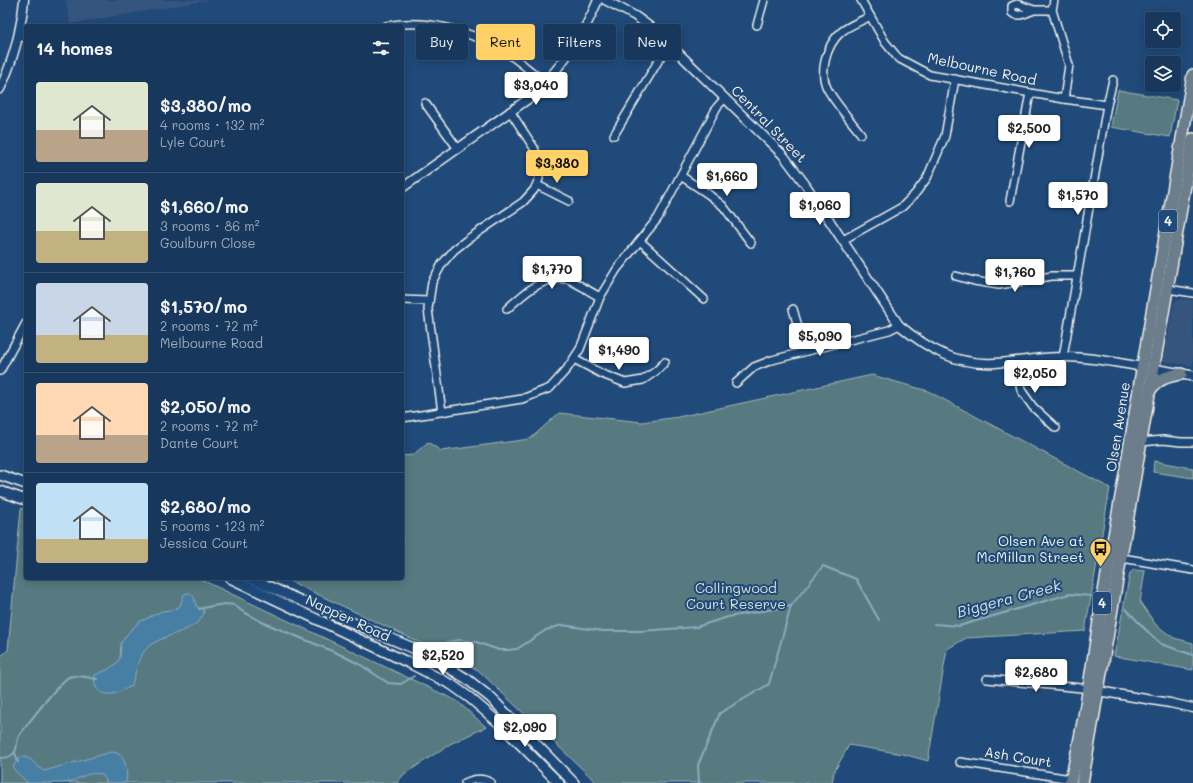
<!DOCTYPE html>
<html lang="en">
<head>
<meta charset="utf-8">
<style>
	:root { --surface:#17385c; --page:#244365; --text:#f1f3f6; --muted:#9eacbb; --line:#365272; --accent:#ffd166 }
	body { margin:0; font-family:Mali,sans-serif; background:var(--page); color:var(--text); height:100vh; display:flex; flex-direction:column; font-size:15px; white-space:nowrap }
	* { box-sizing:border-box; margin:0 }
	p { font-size:13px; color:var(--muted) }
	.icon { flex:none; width:22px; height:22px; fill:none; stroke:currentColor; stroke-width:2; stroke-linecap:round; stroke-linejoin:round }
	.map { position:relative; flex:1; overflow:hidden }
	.details { position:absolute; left:24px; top:24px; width:380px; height:556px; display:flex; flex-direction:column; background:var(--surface); border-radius:4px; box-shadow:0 2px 10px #0003,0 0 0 1px var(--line) }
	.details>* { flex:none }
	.guide { position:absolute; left:416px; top:24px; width:380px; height:36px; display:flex; gap:8px }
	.fabs { position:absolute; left:1145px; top:12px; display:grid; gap:8px }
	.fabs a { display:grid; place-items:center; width:36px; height:36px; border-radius:4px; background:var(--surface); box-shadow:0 2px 10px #0003,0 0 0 1px var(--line); font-size:20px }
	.price { position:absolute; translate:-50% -34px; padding:0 9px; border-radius:4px; background:#fff; color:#222; font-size:13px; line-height:26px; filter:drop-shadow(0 1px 2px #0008) }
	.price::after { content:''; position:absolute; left:50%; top:24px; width:12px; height:9px; margin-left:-6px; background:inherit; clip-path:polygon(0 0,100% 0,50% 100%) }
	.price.active { background:var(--accent); color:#111 }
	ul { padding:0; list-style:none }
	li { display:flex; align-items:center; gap:12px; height:100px; padding:0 12px }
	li+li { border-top:1px solid var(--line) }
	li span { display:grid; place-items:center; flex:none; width:112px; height:80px; border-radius:4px; color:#555 }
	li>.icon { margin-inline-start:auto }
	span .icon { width:48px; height:48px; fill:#fffc; stroke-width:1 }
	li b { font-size:17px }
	h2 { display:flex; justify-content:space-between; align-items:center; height:48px; padding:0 12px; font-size:17px }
	.chip { padding:0 14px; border-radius:4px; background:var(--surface); box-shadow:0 2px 10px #0003,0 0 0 1px var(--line); font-size:14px; line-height:36px }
	.chip.active { background:var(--accent); color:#111 }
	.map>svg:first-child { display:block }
</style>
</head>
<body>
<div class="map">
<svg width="1193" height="783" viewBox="0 0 1193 783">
	<rect width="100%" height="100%" fill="#1f4a7a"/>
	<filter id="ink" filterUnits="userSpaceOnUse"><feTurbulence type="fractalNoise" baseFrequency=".025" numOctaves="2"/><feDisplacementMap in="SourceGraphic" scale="8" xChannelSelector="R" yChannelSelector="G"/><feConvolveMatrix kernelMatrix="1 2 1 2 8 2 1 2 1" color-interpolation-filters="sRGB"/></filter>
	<g filter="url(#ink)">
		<g fill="#34557e">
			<polygon points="66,0 210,0 70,24"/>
			<polygon points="1182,299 1193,300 1193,366 1163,361 1174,302 1178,300"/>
		</g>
		<g fill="#567a7f" stroke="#a5b6b4">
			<polygon points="1118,90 1177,100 1170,137 1111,127"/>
			<polygon points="872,375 928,391 1110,488 1085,631 966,638 947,649 928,761 903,754 849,745 834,772 832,783 597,783 478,670 283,578 402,578 402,456 413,455 428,442 441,451 530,439 559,413 642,422 678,417"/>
			<polygon points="1154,461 1193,468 1193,478 1153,472"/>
			<polygon points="21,508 26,510 26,578 198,578 457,701 486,727 450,744 403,775 397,783 0,783 0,657 8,650"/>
			<polygon points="1134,570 1145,571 1140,602 1156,625 1174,638 1193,643 1193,670 1114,656 1130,573"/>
		</g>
		<g fill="#477ea4" stroke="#8cacbf">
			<path d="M190,593L194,597L196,606L204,610C204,631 160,634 147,648C137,658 136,672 132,685L130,687C124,689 117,694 111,694C98,696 93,686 95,675L109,669L117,663L120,658L121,643L128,633L139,622L162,611L173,610L180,606L184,594Z"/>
			<path d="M111,752C126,752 128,771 126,783H107L103,775C88,769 77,782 63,783C52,783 39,783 28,783L15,771L13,767L15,763L20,757C32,756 35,766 44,771Z"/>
		</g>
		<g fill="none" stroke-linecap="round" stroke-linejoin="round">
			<g stroke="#8cacbf" stroke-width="2">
				<polyline points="199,609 212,606 225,604 234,605 242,611 262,622 337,653 361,665 388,683 401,684 414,676"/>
				<polyline points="1126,609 1145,629 1161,644 1193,655"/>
				<polyline points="934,624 959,626 1069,594 1091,596"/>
				<polyline points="443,648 447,642 459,640 476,642 499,650 508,650 517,649 546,630 562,625 603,631 641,631 696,627 728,617 791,606"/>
				<polyline points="15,753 18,762"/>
				<path d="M0,758C4,758 11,757 14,753C18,749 16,741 19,736C26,726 60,681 69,677C76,674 89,678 97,679"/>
				<polyline points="699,783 698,765 720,713 769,684 791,606 823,566 856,579 879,620"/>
			</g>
			<defs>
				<g id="minor">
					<polyline points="861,0 885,42 898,58 930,75 1064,99 1107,105"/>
					<polyline points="1054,0 1052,10 1069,65 1064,99"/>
					<path d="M1034,10C1026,13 1019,18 1012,13V6L1017,4L1034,10H1052"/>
					<polyline points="757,25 764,0"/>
					<path d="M386,26C426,19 469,30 504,51C519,60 532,73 546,83"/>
					<polyline points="18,36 26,38"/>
					<polyline points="425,103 458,149"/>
					<path d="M861,134C851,121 836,104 828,90C818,73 827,45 840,33C847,26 862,21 870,16"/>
					<polyline points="614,135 663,53 671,45"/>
					<polyline points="681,176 708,194 723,206 751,243"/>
					<polyline points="537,185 569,201"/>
					<polyline points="1010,201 1030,93"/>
					<polyline points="843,240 902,207 915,194 927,178 945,136 955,79"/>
					<polyline points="640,241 704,299"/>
					<polyline points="956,276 974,281 999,285 1052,276 1077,276"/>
					<polyline points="1168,289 1193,293"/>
					<polyline points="402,300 429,301"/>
					<path d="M507,309C522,295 543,275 567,279C574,281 592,293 600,297"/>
					<polyline points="793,309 805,351"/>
					<polyline points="1063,357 1107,105 1113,80"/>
					<polyline points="574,359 602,374 625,383 643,380 656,371 665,362"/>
					<polyline points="1015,361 1021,390 1033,407 1056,428"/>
					<polyline points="0,371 26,323"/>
					<polyline points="736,383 754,367 772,360 889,330 899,325"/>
					<polyline points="442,412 428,309 432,282 442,264 454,250 468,239 523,202 534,190 539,179 539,172 537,156 534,148 510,111"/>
					<polyline points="402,418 522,399 550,388 567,369 580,349 600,297 617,269 658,218 717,107 725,98"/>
					<polyline points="1141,442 1163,440 1181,442 1193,442"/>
					<polyline points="1122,558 1193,570"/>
					<polyline points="987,679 1092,689"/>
					<polyline points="960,762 1071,779"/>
					<path d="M465,783C473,779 482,777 491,783"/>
				</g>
				<g id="tertiary">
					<path d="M605,0L635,16L657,32L783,155L805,184L899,325C928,349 955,365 995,363C1017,362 1039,357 1062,357C1088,356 1117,363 1143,367"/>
					<path d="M0,89C13,61 21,30 24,0"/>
					<path d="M402,188L531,97C560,69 583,37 598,0"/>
					<polyline points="1098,691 1170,703 1193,708"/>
				</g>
				<g id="secondary">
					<polyline points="1153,369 1193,376"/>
					<polyline points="0,475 26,484"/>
					<polyline points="0,491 26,500"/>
					<polyline points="230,578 409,663 452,685 470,698 499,723 559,783"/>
					<polyline points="250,578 315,607 413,648 439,662 467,679 491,698 574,783"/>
				</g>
				<g id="primary">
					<path d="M1150,390C1158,379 1168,376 1181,374"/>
					<path d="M1070,783C1085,724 1092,663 1102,603C1115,529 1129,456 1140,382L1193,75"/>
					<polyline points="1082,783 1193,139"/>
				</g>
			</defs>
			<use href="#minor" stroke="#f4f1e8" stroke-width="10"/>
			<use href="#tertiary" stroke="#f4f1e8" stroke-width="11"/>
			<use href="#secondary" stroke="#f4f1e8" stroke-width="12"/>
			<use href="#primary" stroke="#f4f1e8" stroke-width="14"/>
			<use href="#minor" stroke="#1f4a7a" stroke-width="7"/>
			<use href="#tertiary" stroke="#1f4a7a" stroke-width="8"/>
			<use href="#secondary" stroke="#1f4a7a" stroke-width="9"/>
			<use href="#primary" stroke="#6c7d8c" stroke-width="11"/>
		</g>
	</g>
	<defs>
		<symbol id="bus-pin" viewBox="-11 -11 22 30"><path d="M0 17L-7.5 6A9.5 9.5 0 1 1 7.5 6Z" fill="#ffd166" stroke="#1f4a7a"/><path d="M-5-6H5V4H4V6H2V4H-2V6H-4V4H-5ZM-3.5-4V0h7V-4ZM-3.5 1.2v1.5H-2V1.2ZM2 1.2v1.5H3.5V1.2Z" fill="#111"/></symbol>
	</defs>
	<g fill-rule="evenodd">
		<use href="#bus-pin" x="1088" y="536" width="25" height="34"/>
	</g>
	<g text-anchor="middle" stroke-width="4" stroke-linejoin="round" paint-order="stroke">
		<g fill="#1f4a7a" stroke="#b4bfc7" stroke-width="1">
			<rect x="1159" y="210" width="18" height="22" rx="3"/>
			<rect x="1093" y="592" width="18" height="22" rx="3"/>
		</g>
		<g font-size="13" font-weight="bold" fill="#f4f1e8">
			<text x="1168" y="226">4</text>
			<text x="1102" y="608">4</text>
		</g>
		<g font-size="14" fill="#f4f1e8" stroke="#1f4a7a">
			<text transform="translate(982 69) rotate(12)" y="5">Melbourne Road</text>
			<text transform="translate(769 124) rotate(46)" y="5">Central Street</text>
			<text transform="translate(1118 427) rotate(-81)" y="5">Olsen Avenue</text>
			<text transform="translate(348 618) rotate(25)" y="5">Napper Road</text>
			<text transform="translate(1018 757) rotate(9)" y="5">Ash Court</text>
		</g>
		<g font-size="14" fill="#f4f1e8" stroke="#1f4a7a" text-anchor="end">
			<text x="1084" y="546">Olsen Ave at<tspan x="1084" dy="16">McMillan Street</tspan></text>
		</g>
		<g font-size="14" fill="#dcdfd8" stroke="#1f4a7a">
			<text x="736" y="593">Collingwood<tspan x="736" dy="16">Court Reserve</tspan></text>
		</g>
		<g font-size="15" font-style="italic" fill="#dae0de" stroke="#1f4a7a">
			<text transform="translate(1009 599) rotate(-15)" y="5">Biggera Creek</text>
		</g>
	</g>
</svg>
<div class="fabs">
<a><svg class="icon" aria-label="locate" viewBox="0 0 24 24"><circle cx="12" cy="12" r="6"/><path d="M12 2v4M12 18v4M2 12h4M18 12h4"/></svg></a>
<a><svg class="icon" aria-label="layers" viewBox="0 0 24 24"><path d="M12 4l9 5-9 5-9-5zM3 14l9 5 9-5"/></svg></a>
</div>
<b class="price" style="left:536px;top:106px">$3,040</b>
<b class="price" style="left:1029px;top:149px">$2,500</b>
<b class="price active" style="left:557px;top:184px">$3,380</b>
<b class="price" style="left:727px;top:197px">$1,660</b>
<b class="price" style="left:1078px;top:216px">$1,570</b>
<b class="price" style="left:820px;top:226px">$1,060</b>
<b class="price" style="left:552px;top:290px">$1,770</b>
<b class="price" style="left:1015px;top:293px">$1,760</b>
<b class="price" style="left:820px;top:357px">$5,090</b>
<b class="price" style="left:619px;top:371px">$1,490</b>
<b class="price" style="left:1035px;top:394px">$2,050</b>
<b class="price" style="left:443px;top:676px">$2,520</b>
<b class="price" style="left:1036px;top:693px">$2,680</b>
<b class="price" style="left:525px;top:748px">$2,090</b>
<div class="guide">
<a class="chip">Buy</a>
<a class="chip active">Rent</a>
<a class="chip">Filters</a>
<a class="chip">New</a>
</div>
<section class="details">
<h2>14 homes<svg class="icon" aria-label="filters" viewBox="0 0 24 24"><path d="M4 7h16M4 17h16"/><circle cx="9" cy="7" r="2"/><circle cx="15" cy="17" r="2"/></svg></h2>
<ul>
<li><span style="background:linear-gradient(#dfe7d0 60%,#b9a48a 0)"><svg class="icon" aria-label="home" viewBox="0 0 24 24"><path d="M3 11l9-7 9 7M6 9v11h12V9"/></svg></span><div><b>$3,380/mo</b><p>4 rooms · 132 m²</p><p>Lyle Court</p></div></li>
<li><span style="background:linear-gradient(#dfe7d0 60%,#c2b280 0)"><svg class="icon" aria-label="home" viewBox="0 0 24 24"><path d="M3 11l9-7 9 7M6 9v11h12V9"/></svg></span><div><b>$1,660/mo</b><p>3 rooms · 86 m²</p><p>Goulburn Close</p></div></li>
<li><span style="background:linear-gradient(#c9d6e8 65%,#c2b280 0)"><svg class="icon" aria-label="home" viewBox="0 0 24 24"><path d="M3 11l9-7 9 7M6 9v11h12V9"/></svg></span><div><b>$1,570/mo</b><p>2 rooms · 72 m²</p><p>Melbourne Road</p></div></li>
<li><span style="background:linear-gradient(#ffd9b3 65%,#b9a48a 0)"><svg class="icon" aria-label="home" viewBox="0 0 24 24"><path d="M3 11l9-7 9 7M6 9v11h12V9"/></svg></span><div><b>$2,050/mo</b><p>2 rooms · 72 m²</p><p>Dante Court</p></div></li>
<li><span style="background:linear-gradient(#bfe0f5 70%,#c2b280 0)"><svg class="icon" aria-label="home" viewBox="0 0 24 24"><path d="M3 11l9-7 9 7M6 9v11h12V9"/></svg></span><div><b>$2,680/mo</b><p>5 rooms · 123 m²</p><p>Jessica Court</p></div></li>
</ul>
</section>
</div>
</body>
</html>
